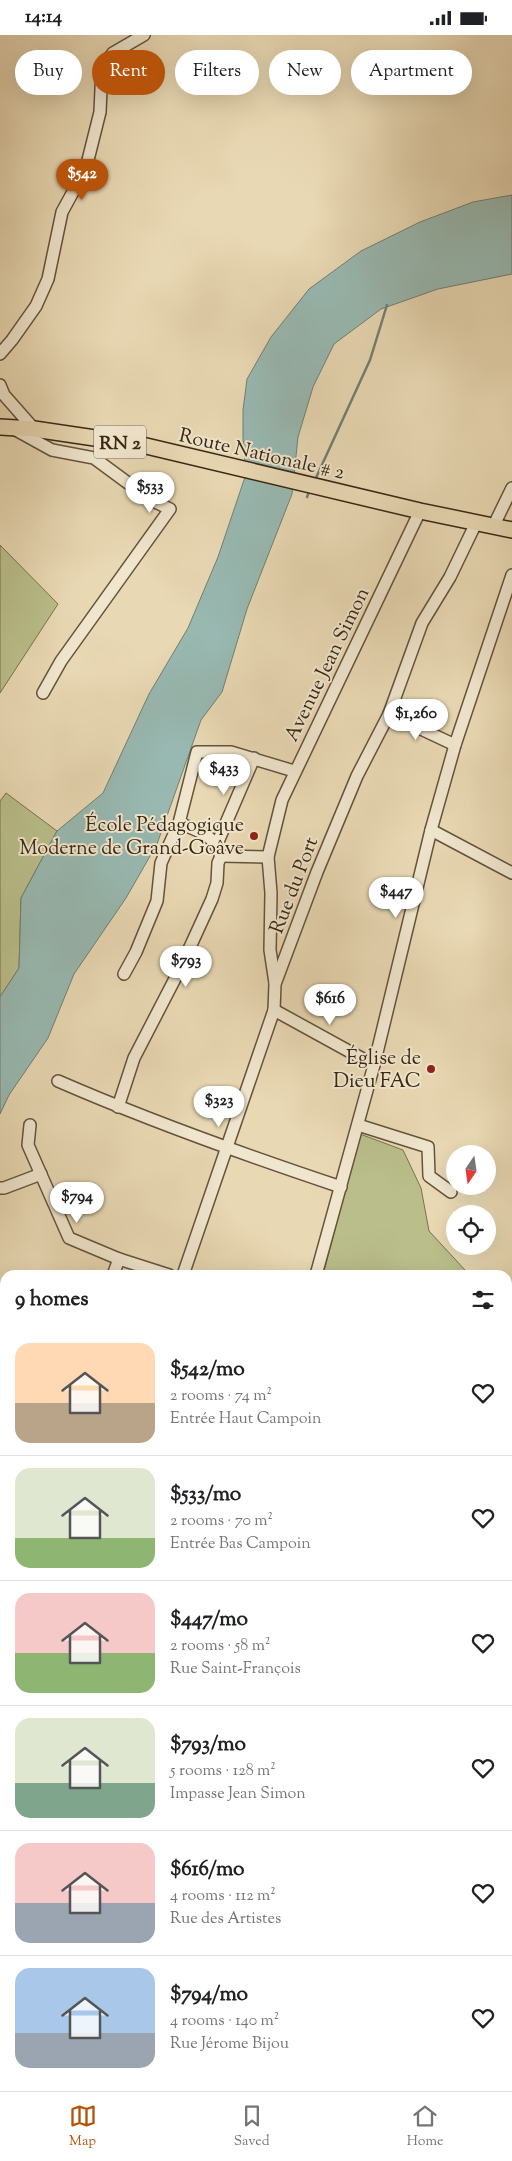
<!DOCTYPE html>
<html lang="en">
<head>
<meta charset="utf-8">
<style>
	:root { --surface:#fff; --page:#f2f2f2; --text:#202124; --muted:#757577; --line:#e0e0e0; --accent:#b45309 }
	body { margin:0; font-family:"Sorts Mill Goudy",serif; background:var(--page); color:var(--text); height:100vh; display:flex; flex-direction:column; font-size:19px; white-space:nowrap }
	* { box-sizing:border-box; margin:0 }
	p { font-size:16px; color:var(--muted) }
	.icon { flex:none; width:28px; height:28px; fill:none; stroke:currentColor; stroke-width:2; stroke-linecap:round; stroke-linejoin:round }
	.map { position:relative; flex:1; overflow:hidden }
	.drawer { position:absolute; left:0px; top:1235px; width:512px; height:821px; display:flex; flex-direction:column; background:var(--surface); border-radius:15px 15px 0 0; box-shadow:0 5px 20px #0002 }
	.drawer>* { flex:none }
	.hud { position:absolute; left:15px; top:15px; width:482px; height:45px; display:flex; gap:10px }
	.needle { width:32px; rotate:193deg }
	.tools { position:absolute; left:446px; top:1110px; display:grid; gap:10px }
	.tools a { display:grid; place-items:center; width:50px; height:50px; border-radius:50%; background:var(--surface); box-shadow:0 5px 20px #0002; font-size:25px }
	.price { position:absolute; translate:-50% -42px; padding:0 11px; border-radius:18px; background:#fff; color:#222; font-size:16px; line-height:32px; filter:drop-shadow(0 1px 2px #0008) }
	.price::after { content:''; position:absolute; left:50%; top:30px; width:15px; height:11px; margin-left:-8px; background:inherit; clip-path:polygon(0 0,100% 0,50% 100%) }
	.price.selected { background:var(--accent); color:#fff }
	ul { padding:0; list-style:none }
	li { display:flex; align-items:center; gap:15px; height:125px; padding:0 15px }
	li+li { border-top:1px solid var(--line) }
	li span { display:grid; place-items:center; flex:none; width:140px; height:100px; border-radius:15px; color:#555 }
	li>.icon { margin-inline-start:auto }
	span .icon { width:60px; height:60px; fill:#fffc; stroke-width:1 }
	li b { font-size:21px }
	h2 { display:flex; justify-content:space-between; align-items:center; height:60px; padding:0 15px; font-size:21px }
	.chip { padding:0 18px; border-radius:22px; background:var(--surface); box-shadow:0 5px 20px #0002; font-size:18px; line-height:45px }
	.chip.selected { background:var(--accent); color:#fff }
	.status { display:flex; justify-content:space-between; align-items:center; height:35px; padding:0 25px; background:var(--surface); direction:ltr }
	.status svg { height:14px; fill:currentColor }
	.tabs { display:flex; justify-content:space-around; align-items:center; height:70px; border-top:1px solid var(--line); background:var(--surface); font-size:14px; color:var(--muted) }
	.tabs a { display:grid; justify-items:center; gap:2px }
	.tabs .selected { color:var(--accent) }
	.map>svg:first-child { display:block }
</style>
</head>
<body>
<div class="status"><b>14:14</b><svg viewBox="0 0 49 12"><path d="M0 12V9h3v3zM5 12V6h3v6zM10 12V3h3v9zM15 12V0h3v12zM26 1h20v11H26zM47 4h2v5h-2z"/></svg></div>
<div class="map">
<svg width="512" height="2056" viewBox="0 0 512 2056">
	<rect width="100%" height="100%" fill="#e8d8b3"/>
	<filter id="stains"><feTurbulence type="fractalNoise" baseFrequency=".004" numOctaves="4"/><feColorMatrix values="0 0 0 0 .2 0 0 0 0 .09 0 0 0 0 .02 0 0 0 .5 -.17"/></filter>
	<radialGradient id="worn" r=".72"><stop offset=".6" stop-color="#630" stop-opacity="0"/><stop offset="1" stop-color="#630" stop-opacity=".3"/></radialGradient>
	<g fill="#b9be8a" stroke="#79724e">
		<polygon points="0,510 58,569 0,658"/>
		<polygon points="6,758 57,796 21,863 19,933 0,962 0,766"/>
		<polygon points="360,1099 403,1115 421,1153 429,1196 465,1235 463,1240 323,1240"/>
	</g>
	<polygon fill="#98b9b2" stroke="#727f72" points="512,160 512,239 438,254 381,274 334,309 313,352 298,402 292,459 247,574 222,657 201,685 157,809 126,863 74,939 48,1003 9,1060 0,1079 0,962 19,933 21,863 57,796 103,758 149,659 188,593 218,522 246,439 243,405 243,375 247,344 271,302 309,254 361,216 420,187 473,167"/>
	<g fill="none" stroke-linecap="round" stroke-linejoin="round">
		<g stroke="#727f72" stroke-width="2.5">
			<polyline points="315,445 370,325 387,270"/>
			<polyline points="307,462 310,454"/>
		</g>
		<defs>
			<g id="minor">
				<polyline points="0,319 12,305 36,271 48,244 62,177 86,133 100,77 102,32 113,18 144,0"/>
				<polyline points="0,350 4,360 34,394"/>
				<polyline points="14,394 52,415 94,423 151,465 170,474 61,626 43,658"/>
				<polyline points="493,492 512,453"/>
				<polyline points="389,679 455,710"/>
				<path d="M179,788C200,797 212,798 221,821L268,822"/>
				<polyline points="431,795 512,838"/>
				<polyline points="217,809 254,723"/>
				<polyline points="124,939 136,917 157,866 161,828 179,788 197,717 231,717 294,736"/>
				<polyline points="275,948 270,915 271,858 268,822 282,765 420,476"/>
				<polyline points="274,975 374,1030"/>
				<path d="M58,1046C150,1086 245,1120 341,1152"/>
				<polyline points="118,1072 134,1023 180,934 212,864 217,848 218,828 221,821"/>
				<polyline points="30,1090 28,1110 69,1203 119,1224 169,1240"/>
				<polyline points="358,1090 428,1112 429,1141 451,1157"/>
				<polyline points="0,1153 4,1153 41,1139"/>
				<polyline points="113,1240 119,1224"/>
				<polyline points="183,1240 274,975 275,949 317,837 357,741 389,679 422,588 450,542 476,488"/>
				<polyline points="316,1240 374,1030 431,795 455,710 512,540"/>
				<polyline points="0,1286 5,1288"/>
				<polyline points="0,1381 5,1383"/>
				<polyline points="508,1438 512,1437"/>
				<polyline points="0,1439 5,1421"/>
				<polyline points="0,1504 5,1506"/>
				<polyline points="0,1605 5,1607"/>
				<polyline points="508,1672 512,1674"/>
				<polyline points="0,1714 5,1715"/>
				<polyline points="0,1770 5,1756"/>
				<polyline points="0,1815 5,1817"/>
				<polyline points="0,1924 5,1925"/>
				<polyline points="194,2056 196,2051"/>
			</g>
			<polyline id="major" points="0,392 34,394 142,410 420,476 512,495"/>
		</defs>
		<use href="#minor" stroke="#65533b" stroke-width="14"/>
		<use href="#major" stroke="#392713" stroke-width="18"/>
		<use href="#minor" stroke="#f0e6ce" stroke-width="11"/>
		<use href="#major" stroke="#e8d8b3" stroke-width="15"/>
	</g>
	<g fill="#8f2418" stroke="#f0e6ce" stroke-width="2">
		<circle cx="254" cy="801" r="5"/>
		<circle cx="431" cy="1034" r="5"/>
	</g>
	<g text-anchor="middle" stroke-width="4" stroke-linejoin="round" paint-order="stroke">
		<rect fill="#f0e6ce" stroke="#70604b" stroke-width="1" x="94" y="390.5" width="52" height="33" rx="4"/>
		<g font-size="19" font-weight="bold" fill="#392713">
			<text x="120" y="414">RN 2</text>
		</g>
		<g font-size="20" fill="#392713" stroke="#f0e6ce">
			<text transform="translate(262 418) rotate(13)" y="7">Route Nationale # 2</text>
			<text transform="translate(326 629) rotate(-64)" y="7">Avenue Jean Simon</text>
			<text transform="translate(293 850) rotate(-69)" y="7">Rue du Port</text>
		</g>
		<g font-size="20" fill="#392713" stroke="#f0e6ce" text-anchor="end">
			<text x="244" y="796">École Pédagogique<tspan x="244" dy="23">Moderne de Grand-Goâve</tspan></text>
			<text x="421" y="1029">Église de<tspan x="421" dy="23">Dieu FAC</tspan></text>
		</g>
	</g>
	<rect width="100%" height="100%" filter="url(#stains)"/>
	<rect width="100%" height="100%" fill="url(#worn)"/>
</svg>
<div class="tools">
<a><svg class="needle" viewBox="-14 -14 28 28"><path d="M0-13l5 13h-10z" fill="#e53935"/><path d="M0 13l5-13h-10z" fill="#757577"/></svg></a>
<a><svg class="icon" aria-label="locate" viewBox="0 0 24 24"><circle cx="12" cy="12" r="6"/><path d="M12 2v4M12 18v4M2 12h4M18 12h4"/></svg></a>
</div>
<b class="price selected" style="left:82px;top:166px">$542</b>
<b class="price" style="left:150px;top:479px">$533</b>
<b class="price" style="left:416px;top:706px">$1,260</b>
<b class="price" style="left:224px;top:761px">$433</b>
<b class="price" style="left:396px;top:884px">$447</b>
<b class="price" style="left:186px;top:953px">$793</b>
<b class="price" style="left:330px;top:991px">$616</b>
<b class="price" style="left:219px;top:1093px">$323</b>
<b class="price" style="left:77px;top:1189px">$794</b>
<div class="hud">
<a class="chip">Buy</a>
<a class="chip selected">Rent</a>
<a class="chip">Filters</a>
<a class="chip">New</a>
<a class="chip">Apartment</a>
</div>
<section class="drawer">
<h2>9 homes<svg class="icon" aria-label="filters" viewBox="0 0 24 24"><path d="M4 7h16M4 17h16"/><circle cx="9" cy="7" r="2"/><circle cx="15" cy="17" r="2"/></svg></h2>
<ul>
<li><span style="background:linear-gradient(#ffd9b3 60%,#b9a48a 0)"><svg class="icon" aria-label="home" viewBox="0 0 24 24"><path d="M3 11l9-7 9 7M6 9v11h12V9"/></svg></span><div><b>$542/mo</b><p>2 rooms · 74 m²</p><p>Entrée Haut Campoin</p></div><svg class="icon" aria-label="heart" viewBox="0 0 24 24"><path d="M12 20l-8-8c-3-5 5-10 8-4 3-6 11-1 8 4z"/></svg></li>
<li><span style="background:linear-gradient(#dfe7d0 70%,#8fb573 0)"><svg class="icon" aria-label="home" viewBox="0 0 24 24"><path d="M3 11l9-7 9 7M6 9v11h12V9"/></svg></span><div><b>$533/mo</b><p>2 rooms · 70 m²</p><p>Entrée Bas Campoin</p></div><svg class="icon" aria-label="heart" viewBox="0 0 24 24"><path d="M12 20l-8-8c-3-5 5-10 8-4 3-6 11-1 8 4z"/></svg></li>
<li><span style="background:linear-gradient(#f6c9c9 60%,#8fb573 0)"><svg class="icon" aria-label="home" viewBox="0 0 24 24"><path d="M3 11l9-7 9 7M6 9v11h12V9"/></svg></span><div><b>$447/mo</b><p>2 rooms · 58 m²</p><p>Rue Saint-François</p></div><svg class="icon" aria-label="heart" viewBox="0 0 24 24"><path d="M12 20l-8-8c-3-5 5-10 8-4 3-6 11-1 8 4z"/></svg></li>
<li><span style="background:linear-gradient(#dfe7d0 65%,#7fa58c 0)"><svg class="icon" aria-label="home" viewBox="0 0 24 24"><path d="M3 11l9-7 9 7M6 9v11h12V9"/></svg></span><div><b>$793/mo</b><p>5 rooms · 128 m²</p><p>Impasse Jean Simon</p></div><svg class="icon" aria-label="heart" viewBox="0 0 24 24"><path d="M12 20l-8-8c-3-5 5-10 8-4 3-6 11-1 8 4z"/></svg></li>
<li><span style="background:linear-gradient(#f6c9c9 60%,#9aa5b1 0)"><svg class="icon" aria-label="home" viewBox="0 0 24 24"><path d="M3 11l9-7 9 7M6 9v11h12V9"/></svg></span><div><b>$616/mo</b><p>4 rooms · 112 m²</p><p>Rue des Artistes</p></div><svg class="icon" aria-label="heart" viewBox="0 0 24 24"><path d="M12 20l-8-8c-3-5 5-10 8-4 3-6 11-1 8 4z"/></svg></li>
<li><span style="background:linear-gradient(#a9c7e8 65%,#9aa5b1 0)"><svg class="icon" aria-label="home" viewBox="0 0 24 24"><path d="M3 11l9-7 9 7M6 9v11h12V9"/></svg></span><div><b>$794/mo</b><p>4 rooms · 140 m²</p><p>Rue Jérome Bijou</p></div><svg class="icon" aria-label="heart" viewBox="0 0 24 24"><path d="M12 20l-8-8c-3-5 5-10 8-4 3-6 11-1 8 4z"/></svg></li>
</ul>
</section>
</div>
<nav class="tabs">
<a class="selected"><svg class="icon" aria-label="map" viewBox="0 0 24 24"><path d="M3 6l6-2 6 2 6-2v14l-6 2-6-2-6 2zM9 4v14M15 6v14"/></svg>Map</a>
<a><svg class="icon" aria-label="saved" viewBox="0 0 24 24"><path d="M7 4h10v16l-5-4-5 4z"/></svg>Saved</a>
<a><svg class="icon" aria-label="home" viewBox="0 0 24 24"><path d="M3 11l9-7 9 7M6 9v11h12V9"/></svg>Home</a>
</nav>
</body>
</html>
